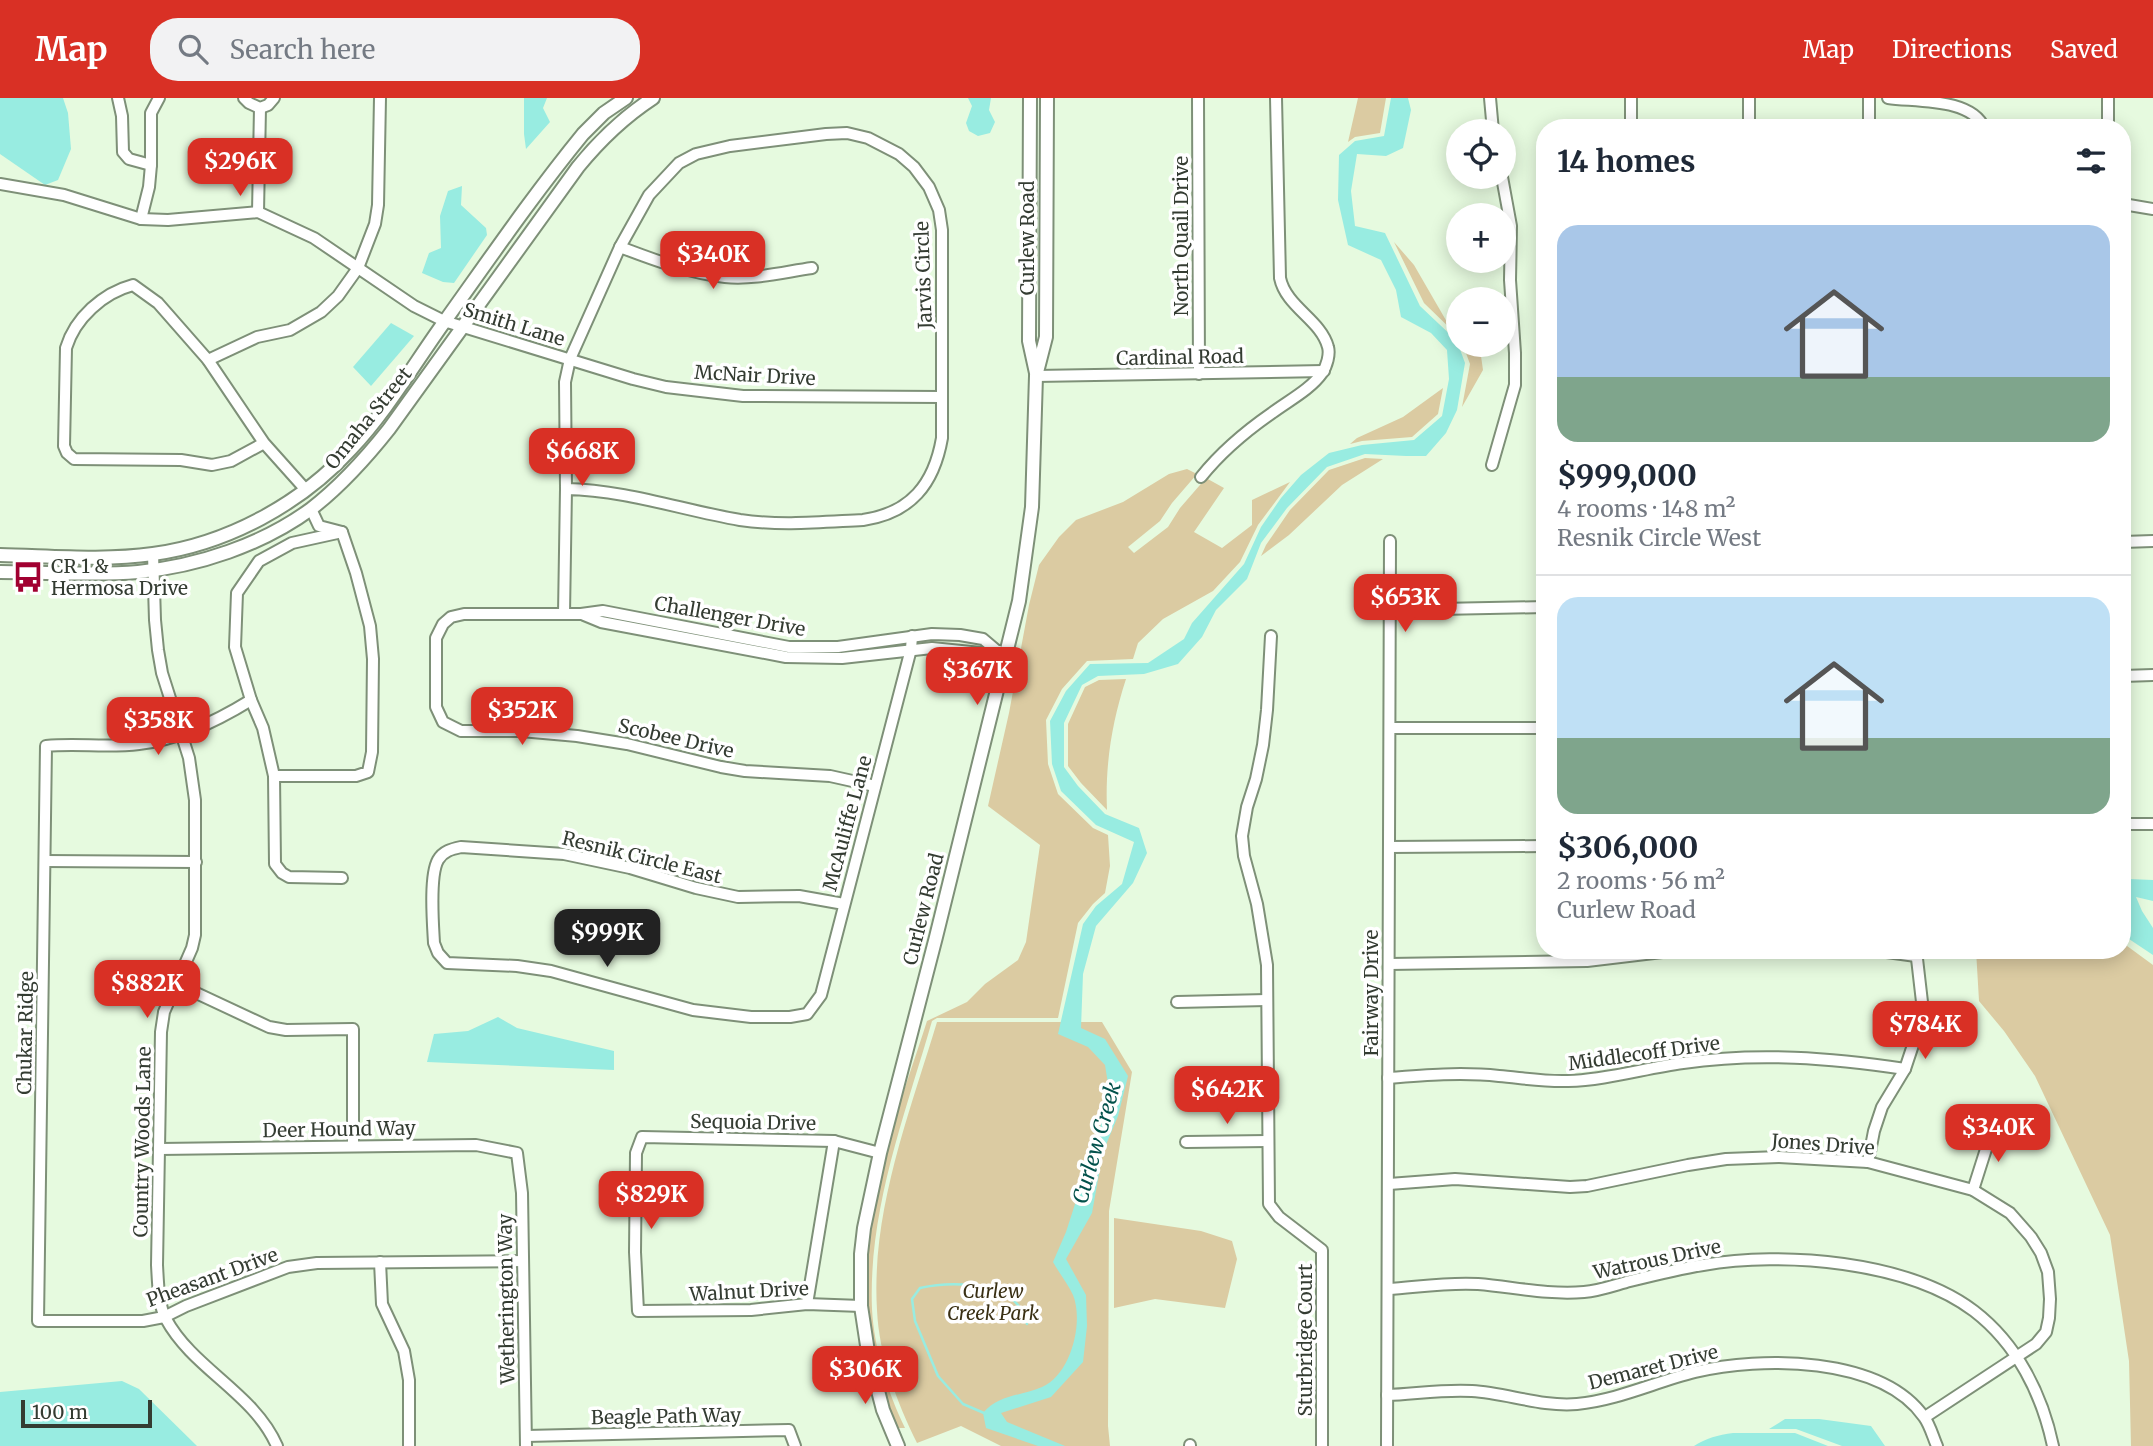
<!DOCTYPE html>
<html lang="en">
<head>
<meta charset="utf-8">
<style>
	:root { --surface:#fff; --page:#f2f2f3; --text:#1f2937; --muted:#747a83; --line:#e0e1e3; --accent:#d93025 }
	body { margin:0; font-family:Merriweather,serif; background:var(--page); color:var(--text); height:100vh; display:flex; flex-direction:column; font-size:26px; white-space:nowrap }
	* { box-sizing:border-box; margin:0 }
	p { font-size:23px; color:var(--muted) }
	.icon { flex:none; width:38px; height:38px; fill:none; stroke:currentColor; stroke-width:2; stroke-linecap:round; stroke-linejoin:round }
	.map { position:relative; flex:1; overflow:hidden }
	.details { position:absolute; left:1536px; top:21px; width:595px; height:840px; display:flex; flex-direction:column; background:var(--surface); border-radius:28px; box-shadow:0 4px 18px #0003 }
	.details>* { flex:none }
	.fabs { position:absolute; left:1446px; top:21px; display:grid; gap:14px }
	.fabs a { display:grid; place-items:center; width:70px; height:70px; border-radius:50%; background:var(--surface); box-shadow:0 4px 18px #0003; font-size:35px }
	.scale { position:absolute; left:21px; bottom:18px; width:131px; box-sizing:border-box; padding-left:7px; border:4px solid #343c32; border-top:0; font-size:19px; line-height:24px; white-space:nowrap; color:#343c32; -webkit-text-stroke:5px #fff; paint-order:stroke }
	.price { position:absolute; translate:-50% -60px; padding:0 16px; border-radius:14px; background:var(--accent); color:#fff; font-size:23px; line-height:46px; filter:drop-shadow(0 2px 4px #0008) }
	.price::after { content:''; position:absolute; left:50%; top:42px; width:21px; height:16px; margin-left:-10px; background:inherit; clip-path:polygon(0 0,100% 0,50% 100%) }
	.price.current { background:#222; color:#fff }
	ul { padding:0; list-style:none }
	li { display:grid; align-content:center; gap:14px; height:371px; padding:0 21px }
	li+li { border-top:2px solid var(--line) }
	li span { display:grid; place-items:center; height:217px; border-radius:21px; color:#555 }
	li>.icon { margin-inline-start:auto }
	span .icon { width:126px; height:126px; fill:#fffc; stroke-width:1 }
	li b { font-size:30px }
	h2 { display:flex; justify-content:space-between; align-items:center; height:84px; padding:0 21px; font-size:30px }
	header { display:flex; align-items:center; gap:42px; box-sizing:border-box; height:98px; padding:0 35px; background:var(--accent); color:#fff }
	header strong { font-size:33px }
	nav { display:flex; gap:38px; margin-inline-start:auto; font-size:24px }
	.search { width:490px; height:63px; background:var(--page); display:flex; align-items:center; gap:18px; box-sizing:border-box; padding:0 24px; border-radius:28px; color:var(--muted); font-size:26px }
	.map>svg:first-child { display:block }
</style>
</head>
<body>
<header>
<strong>Map</strong>
<div class="search"><svg class="icon" aria-label="search" viewBox="0 0 24 24"><circle cx="10" cy="10" r="6"/><path d="M15 15l6 6"/></svg>Search here</div>
<nav><a>Map</a><a>Directions</a><a>Saved</a></nav>
</header>
<div class="map">
<svg width="2153" height="1348" viewBox="0 0 2153 1348">
	<rect width="100%" height="100%" fill="#e6fadf"/>
	<g fill="#dbcba2">
		<polygon points="1358,0 1386,0 1380,35 1355,39 1348,44"/>
		<polygon points="1394,144 1414,167 1451,231 1458,235 1458,238 1424,205"/>
		<polygon points="1463,247 1474,247 1480,251 1483,272 1462,309 1470,266"/>
		<polygon points="1443,290 1438,316 1412,339 1362,343 1350,346 1357,340 1403,319"/>
		<polygon points="1365,360 1383,361 1342,387 1289,437 1261,458 1266,447 1290,412 1329,372"/>
		<path d="M1187,371L1197,376L1172,405L1160,423L1128,449L1134,455L1168,429L1180,410L1206,380L1224,390L1194,434L1222,450L1252,427V402L1290,384L1258,427L1240,464L1213,493L1163,521L1138,545L1133,561L1087,563L1062,591L1046,622L1048,666L1058,696L1093,730L1108,737L1110,768L1105,795L1093,806L1078,825L1058,920H937L932,923C905,1017 868,1112 872,1211C874,1251 888,1295 905,1330H896C875,1276 863,1215 866,1157C870,1080 904,996 927,923L967,904L985,886L1018,862L1026,844L1040,747L988,708L1009,615L1029,507L1039,467L1059,439L1076,422L1123,404L1169,376Z"/>
		<path d="M1126,581C1112,624 1105,666 1107,712L1081,685L1068,668V626L1085,589L1099,582Z"/>
		<polygon points="2123,845 2153,867 2153,1348 2131,1348 2129,1263 2110,1137 2035,978 2004,933 1979,903 1976,852 2123,852"/>
		<path d="M937,924H1102L1132,974L1109,1113L1108,1328L1110,1348H1001L961,1328L917,1345C897,1304 879,1258 877,1212C871,1113 909,1017 937,924Z"/>
		<polygon points="1114,1120 1201,1133 1232,1143 1237,1161 1225,1210 1155,1201 1114,1210"/>
	</g>
	<g fill="#98ece1">
		<polygon points="0,0 63,0 68,15 71,51 58,82 45,87 0,56"/>
		<polygon points="524,0 547,0 543,10 550,24 526,51 524,36"/>
		<polygon points="968,0 991,0 989,12 995,24 990,35 978,38 969,33 966,25 972,8"/>
		<path d="M1391,0H1408L1411,12L1403,50L1386,58L1357,56L1351,93L1355,128L1385,135L1420,208L1457,243L1465,265L1457,312L1446,335L1426,358H1406L1365,356L1327,369L1287,410L1261,445L1247,481L1216,512L1202,539L1178,566L1144,576L1098,578L1082,587L1064,625V669L1078,688L1105,716L1139,730L1147,755L1133,785L1096,828L1083,876L1081,930L1105,941L1128,978L1118,1018L1103,1054L1092,1115L1066,1161L1086,1197L1087,1228L1083,1264L1051,1299L1001,1315L1007,1324L1065,1348H1038L986,1330L983,1315C999,1296 1022,1298 1042,1289C1071,1277 1084,1224 1073,1197C1068,1186 1059,1175 1053,1164L1066,1134L1110,998L1105,967L1088,949L1058,936L1083,826L1096,808L1122,786L1134,744L1096,727L1061,693L1052,666L1050,623L1066,593L1090,566L1148,565L1184,541L1192,525L1244,466L1261,429L1281,400L1301,377L1329,355L1362,347L1414,342L1442,318L1449,281L1447,252L1431,235L1401,219L1396,192L1381,162L1348,147L1338,102L1339,57L1355,43L1384,38Z"/>
		<polygon points="462,88 461,107 486,130 487,137 454,185 443,184 422,175 429,155 441,150 440,118 448,93"/>
		<polygon points="391,225 414,238 371,288 353,269"/>
		<polygon points="2129,781 2153,782 2153,803 2136,799 2142,813 2153,830 2153,857 2123,837 2123,796"/>
		<polygon points="498,919 517,930 614,953 614,972 427,964 434,936 468,933"/>
		<polygon points="122,1283 139,1291 197,1348 0,1348 0,1294"/>
		<polygon points="1785,1321 1819,1321 1871,1328 1885,1348 1842,1348 1796,1331 1769,1331"/>
		<path d="M1733,1335H1795L1828,1348H1694C1706,1340 1718,1337 1733,1335Z"/>
	</g>
	<g fill="none" stroke-linecap="round" stroke-linejoin="round">
		<path stroke="#98ece1" stroke-width="2.5" d="M984,1315L963,1306L938,1278L915,1223L912,1201L920,1190C946,1184 998,1183 1017,1206C1022,1211 1024,1220 1027,1226"/>
		<defs>
			<g id="minor">
				<polyline points="118,0 122,18 123,54 129,61 151,67"/>
				<polyline points="244,0 249,5 260,10 268,7 274,0"/>
				<polyline points="1198,0 1199,276"/>
				<polyline points="1490,0 1493,33"/>
				<polyline points="1869,0 1869,30"/>
				<path d="M1888,0C1916,4 1972,0 1984,30"/>
				<polyline points="1631,30 1631,0"/>
				<polyline points="1749,30 1749,0"/>
				<polyline points="2108,30 2108,0"/>
				<polyline points="0,86 64,97 141,121 168,122 258,114 314,140 414,208 444,223 633,281 666,289 743,298 942,299"/>
				<polyline points="2123,106 2153,111"/>
				<polyline points="258,114 260,10"/>
				<polyline points="141,121 149,89 151,67 151,15 159,0"/>
				<path d="M620,149C654,162 689,175 725,179C753,182 784,174 812,170"/>
				<polyline points="208,262 257,239 290,232 321,214 338,198 358,170 375,126 378,107 380,0"/>
				<polyline points="1036,278 1324,273"/>
				<path d="M264,345L231,363L212,367L181,362L74,361L67,355L64,348L66,250C75,220 103,195 133,187L158,205L208,262L264,345L306,392"/>
				<polyline points="1492,367 1515,287 1515,255 1510,182 1511,128 1502,79"/>
				<path d="M1201,379C1221,354 1246,333 1272,315C1288,303 1311,291 1322,275C1327,268 1330,256 1328,249C1321,222 1286,209 1280,180L1276,0"/>
				<polyline points="342,434 292,445 259,463 237,495 235,549 251,602 263,630 274,678 275,766 282,775 289,779 342,780"/>
				<polyline points="2123,444 2153,443"/>
				<path d="M153,456L155,522L158,552L162,575L189,660L195,702V837L192,850L164,914L161,934L157,1167C158,1183 158,1206 166,1221C193,1271 254,1295 277,1348"/>
				<polyline points="1390,512 1545,509"/>
				<path d="M564,516L566,391L565,284L570,261L620,149L649,97L679,65L696,56L730,48L826,36L847,35L868,40L899,56L914,69L929,89L939,112L942,132V340C934,386 911,415 863,422C822,424 781,428 740,422C682,412 626,392 566,391"/>
				<polyline points="584,517 601,524 786,559 842,560 932,550 981,555 999,553"/>
				<polyline points="1271,538 1267,612 1263,647 1256,681 1247,709 1242,738 1244,758 1257,806 1267,867 1269,1106 1279,1119 1322,1152 1322,1348"/>
				<polyline points="2123,578 2153,577"/>
				<path d="M251,602C217,623 179,642 139,646C108,650 77,645 46,648L38,1223H143L164,1219L186,1208L288,1169L317,1165L523,1163"/>
				<polyline points="1390,630 1545,630"/>
				<polyline points="274,678 356,678 368,674 372,654 373,561 370,528 356,475 342,434 319,428 311,411"/>
				<polyline points="875,688 830,678 745,673 721,669 627,646 577,638 521,633 461,633 443,624 436,609 436,540 443,526 451,519 464,516 581,516 603,513 789,549 838,549 932,536 960,537 983,541 996,552"/>
				<polyline points="2123,726 2153,726"/>
				<polyline points="1389,749 1545,748"/>
				<polyline points="45,763 196,764"/>
				<path d="M844,806L799,798L738,799L696,790L630,770L564,756L461,749C452,751 443,753 438,762C429,778 433,826 434,845L438,855L447,865L517,868L551,873L693,912L751,919H790L807,916L821,897L911,551L912,538"/>
				<polyline points="1872,852 1916,858"/>
				<polyline points="1389,866 1587,863 1679,852"/>
				<polyline points="177,886 269,929 286,932 353,931 353,1048"/>
				<polyline points="1177,904 1267,902"/>
				<path d="M1388,980C1425,977 1462,974 1499,978C1522,980 1545,984 1568,983C1607,982 1645,970 1683,965C1758,954 1831,960 1905,971"/>
				<polyline points="1186,1044 1268,1043"/>
				<polyline points="160,1051 476,1047 517,1055 522,1095 526,1348"/>
				<polyline points="1868,1064 1874,1033 1882,1009 1905,971 1916,938 1922,904 1916,852"/>
				<polyline points="1389,1086 1455,1081 1570,1089 1587,1088 1688,1067 1726,1061 1779,1059 1868,1064 1973,1092 2010,1115 2031,1139 2041,1155 2048,1174 2050,1201 2049,1220 2046,1234 2036,1246 1925,1319"/>
				<polyline points="1973,1092 1993,1029"/>
				<polyline points="380,1164 382,1206 404,1253 409,1282 409,1348"/>
				<path d="M1388,1191C1418,1189 1448,1184 1478,1186C1514,1189 1547,1197 1584,1194C1599,1193 1615,1187 1630,1183C1654,1177 1678,1171 1703,1167C1782,1153 1908,1163 1974,1213C2017,1246 2042,1296 2053,1348"/>
				<polyline points="807,1206 834,1043"/>
				<polyline points="861,1208 807,1206 751,1212 638,1213 635,1154 636,1055 642,1039 834,1043 880,1055"/>
				<path d="M1387,1297C1414,1296 1445,1291 1472,1293C1507,1295 1541,1309 1577,1306C1618,1302 1655,1284 1695,1274C1760,1258 1881,1258 1924,1319C1930,1327 1933,1339 1937,1348"/>
				<polyline points="526,1338 789,1332 795,1348"/>
				<polyline points="1190,1347 1190,1348"/>
				<polyline points="1387,1348 1390,443"/>
			</g>
			<g id="major">
				<polyline points="1030,0 1029,243 1036,275"/>
				<path d="M0,457C50,458 103,463 153,456C227,446 301,406 351,351C387,313 414,266 445,223C490,160 534,96 583,36L604,15L626,0"/>
				<path d="M0,474C46,474 93,478 138,474C198,468 262,447 311,411C341,388 366,360 389,331L578,69C600,42 624,19 653,0"/>
				<polyline points="898,1348 883,1312 868,1254 861,1208 861,1156 864,1130 880,1055 936,839 1019,503 1032,409 1036,278 1046,239 1047,0"/>
			</g>
		</defs>
		<use href="#minor" stroke="#7e9078" stroke-width="14"/>
		<use href="#major" stroke="#7e9078" stroke-width="16"/>
		<use href="#minor" stroke="#fff" stroke-width="10"/>
		<use href="#major" stroke="#fff" stroke-width="12"/>
	</g>
	<defs>
		<symbol id="bus-bare" viewBox="-9 -9 18 18"><path d="M-5-6H5V4H4V6H2V4H-2V6H-4V4H-5ZM-3.5-4V0h7V-4ZM-3.5 1.2v1.5H-2V1.2ZM2 1.2v1.5H3.5V1.2Z" fill="#a10031" stroke="#fff" stroke-width="2.5" paint-order="stroke"/></symbol>
	</defs>
	<g fill-rule="evenodd">
		<use href="#bus-bare" x="6" y="457" width="44" height="44"/>
	</g>
	<g text-anchor="middle" stroke-width="7" stroke-linejoin="round" paint-order="stroke">
		<g font-size="19" fill="#343c32" stroke="#fff">
			<text transform="translate(1181 138) rotate(-90)" y="7">North Quail Drive</text>
			<text transform="translate(1027 140) rotate(-90)" y="7">Curlew Road</text>
			<text transform="translate(923 177) rotate(-92)" y="7">Jarvis Circle</text>
			<text transform="translate(514 226) rotate(17)" y="7">Smith Lane</text>
			<text transform="translate(1180 259) rotate(-1)" y="7">Cardinal Road</text>
			<text transform="translate(755 277) rotate(3)" y="7">McNair Drive</text>
			<text transform="translate(368 320) rotate(-51)" y="7">Omaha Street</text>
			<text transform="translate(730 518) rotate(10)" y="7">Challenger Drive</text>
			<text transform="translate(676 640) rotate(13)" y="7">Scobee Drive</text>
			<text transform="translate(847 725) rotate(-75)" y="7">McAuliffe Lane</text>
			<text transform="translate(642 759) rotate(14)" y="7">Resnik Circle East</text>
			<text transform="translate(923 811) rotate(-76)" y="7">Curlew Road</text>
			<text transform="translate(1371 895) rotate(-90)" y="7">Fairway Drive</text>
			<text transform="translate(25 935) rotate(-89)" y="7">Chukar Ridge</text>
			<text transform="translate(1644 955) rotate(-8)" y="7">Middlecoff Drive</text>
			<text transform="translate(753 1024) rotate(1)" y="7">Sequoia Drive</text>
			<text transform="translate(339 1031) rotate(-1)" y="7">Deer Hound Way</text>
			<text transform="translate(142 1044) rotate(-89)" y="7">Country Woods Lane</text>
			<text transform="translate(1823 1046) rotate(4)" y="7">Jones Drive</text>
			<text transform="translate(1657 1161) rotate(-12)" y="7">Watrous Drive</text>
			<text transform="translate(212 1179) rotate(-20)" y="7">Pheasant Drive</text>
			<text transform="translate(749 1193) rotate(-3)" y="7">Walnut Drive</text>
			<text transform="translate(506 1201) rotate(-91)" y="7">Wetherington Way</text>
			<text transform="translate(1305 1242) rotate(-90)" y="7">Sturbridge Court</text>
			<text transform="translate(1653 1269) rotate(-14)" y="7">Demaret Drive</text>
			<text transform="translate(666 1318) rotate(-1)" y="7">Beagle Path Way</text>
		</g>
		<g font-size="19" fill="#343c32" stroke="#fff" text-anchor="start">
			<text x="51" y="475">CR 1 &amp;<tspan x="51" dy="22">Hermosa Drive</tspan></text>
		</g>
		<g font-size="19" font-style="italic" fill="#3a3014" stroke="#fff">
			<text x="993" y="1200">Curlew<tspan x="993" dy="22">Creek Park</tspan></text>
		</g>
		<g font-size="21" font-style="italic" fill="#02514b" stroke="#fff">
			<text transform="translate(1097 1045) rotate(-74)" y="7">Curlew Creek</text>
		</g>
	</g>
</svg>
<div class="fabs">
<a><svg class="icon" aria-label="locate" viewBox="0 0 24 24"><circle cx="12" cy="12" r="6"/><path d="M12 2v4M12 18v4M2 12h4M18 12h4"/></svg></a>
<a>+</a>
<a>−</a>
</div>
<div class="scale">100 m</div>
<b class="price" style="left:240px;top:100px">$296K</b>
<b class="price" style="left:713px;top:193px">$340K</b>
<b class="price" style="left:582px;top:390px">$668K</b>
<b class="price" style="left:1405px;top:536px">$653K</b>
<b class="price" style="left:977px;top:609px">$367K</b>
<b class="price" style="left:522px;top:649px">$352K</b>
<b class="price" style="left:158px;top:659px">$358K</b>
<b class="price current" style="left:607px;top:871px">$999K</b>
<b class="price" style="left:147px;top:922px">$882K</b>
<b class="price" style="left:1925px;top:963px">$784K</b>
<b class="price" style="left:1227px;top:1028px">$642K</b>
<b class="price" style="left:1998px;top:1066px">$340K</b>
<b class="price" style="left:651px;top:1133px">$829K</b>
<b class="price" style="left:865px;top:1308px">$306K</b>
<section class="details">
<h2>14 homes<svg class="icon" aria-label="filters" viewBox="0 0 24 24"><path d="M4 7h16M4 17h16"/><circle cx="9" cy="7" r="2"/><circle cx="15" cy="17" r="2"/></svg></h2>
<ul>
<li><span style="background:linear-gradient(#a9c7e8 70%,#7fa58c 0)"><svg class="icon" aria-label="home" viewBox="0 0 24 24"><path d="M3 11l9-7 9 7M6 9v11h12V9"/></svg></span><div><b>$999,000</b><p>4 rooms · 148 m²</p><p>Resnik Circle West</p></div></li>
<li><span style="background:linear-gradient(#bfe0f5 65%,#7fa58c 0)"><svg class="icon" aria-label="home" viewBox="0 0 24 24"><path d="M3 11l9-7 9 7M6 9v11h12V9"/></svg></span><div><b>$306,000</b><p>2 rooms · 56 m²</p><p>Curlew Road</p></div></li>
</ul>
</section>
</div>
</body>
</html>
